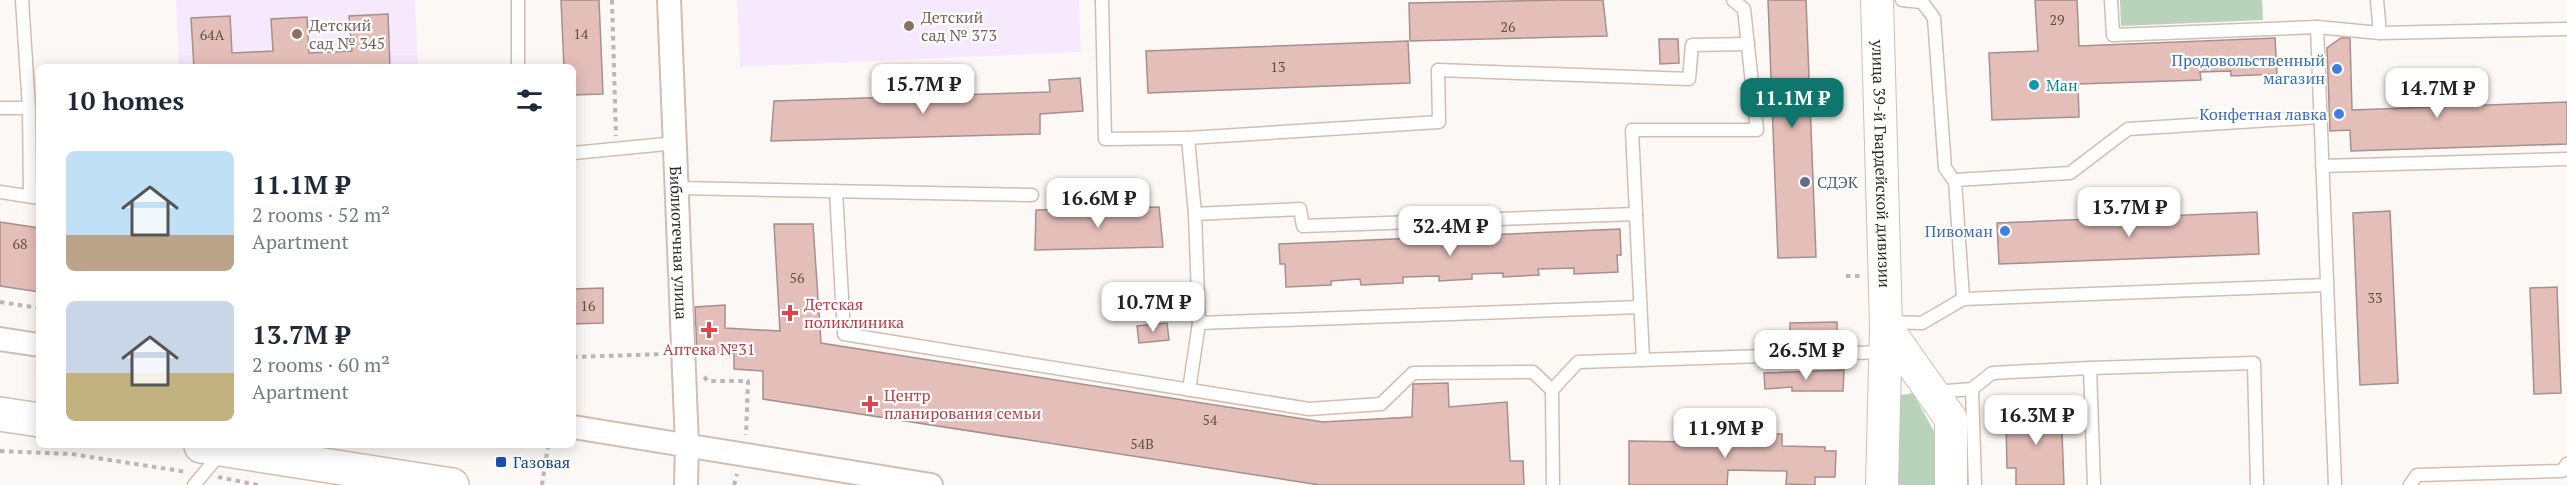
<!DOCTYPE html>
<html lang="en">
<head>
<meta charset="utf-8">
<style>
	:root { --surface:#fff; --page:#f2f2f3; --text:#1f2937; --muted:#747a83; --accent:#0f766e }
	body { margin:0; font-family:"PT Serif",serif; background:var(--page); color:var(--text); height:100vh; display:flex; flex-direction:column; font-size:22px; white-space:nowrap }
	* { box-sizing:border-box; margin:0 }
	p { font-size:20px; color:var(--muted) }
	.icon { flex:none; width:33px; height:33px; fill:none; stroke:currentColor; stroke-width:2; stroke-linecap:round; stroke-linejoin:round }
	.map { position:relative; flex:1; overflow:hidden }
	.drawer { position:absolute; left:36px; top:64px; width:540px; height:384px; display:flex; flex-direction:column; background:var(--surface); border-radius:9px; box-shadow:0 3px 15px #0003 }
	.drawer>* { flex:none }
	.price { position:absolute; translate:-50% -51px; padding:0 14px; border-radius:12px; background:#fff; color:#222; font-size:20px; line-height:39px; filter:drop-shadow(0 2px 3px #0008) }
	.price::after { content:''; position:absolute; left:50%; top:36px; width:18px; height:14px; margin-left:-9px; background:inherit; clip-path:polygon(0 0,100% 0,50% 100%) }
	.price.current { background:var(--accent); color:#fff }
	ul { padding:0; list-style:none }
	li { display:flex; align-items:center; gap:18px; height:150px; padding:0 30px }
	li span { display:grid; place-items:center; flex:none; width:168px; height:120px; border-radius:9px; color:#555 }
	li>.icon { margin-inline-start:auto }
	span .icon { width:72px; height:72px; fill:#fffc; stroke-width:1 }
	li b { font-size:26px }
	h2 { display:flex; justify-content:space-between; align-items:center; height:72px; padding:0 30px; font-size:26px }
	.map>svg:first-child { display:block }
</style>
</head>
<body>
<div class="map">
<svg width="2567" height="485" viewBox="0 0 2567 485">
	<rect width="100%" height="100%" fill="#fcf8f5"/>
	<g fill="#f7e9fd">
		<polygon points="176,0 415,0 418,67 179,67"/>
		<polygon points="737,0 1079,0 1081,52 740,67"/>
	</g>
	<g fill="#b9d2bc">
		<polygon points="2120,0 2262,0 2263,20 2121,26"/>
		<polygon points="1913,393 1936,435 1937,485 1896,485 1897,396"/>
	</g>
	<g fill="#e4beb9" stroke="#a78f8c" stroke-width="1.5">
		<polygon points="561,0 599,0 603,94 573,95 573,68 564,68"/>
		<polygon points="1559,0 1603,0 1607,36 1410,41 1409,3"/>
		<polygon points="1768,0 1806,0 1816,257 1778,258"/>
		<polygon points="2035,0 2077,0 2079,46 2275,38 2277,74 2231,76 2231,71 2200,72 2201,80 2078,84 2079,117 1992,120 1989,53 2038,51"/>
		<polygon points="388,14 390,68 194,68 191,18 230,16 232,53 273,51 271,19 307,17 309,53 352,51 349,16"/>
		<polygon points="2341,38 2350,38 2352,110 2567,102 2567,144 2351,151 2350,130 2330,131 2327,48"/>
		<polygon points="1659,39 1678,39 1679,63 1660,64"/>
		<polygon points="1408,41 1410,83 1148,93 1146,51"/>
		<polygon points="1080,78 1083,111 1040,114 1040,134 771,141 774,101 1050,92 1049,80"/>
		<polygon points="1159,207 1163,247 1035,250 1036,210"/>
		<polygon points="2390,211 2398,383 2360,385 2353,213"/>
		<polygon points="2257,212 2259,254 1999,264 1997,223"/>
		<polygon points="0,222 39,228 39,292 0,286"/>
		<polygon points="774,224 813,224 821,343 1323,422 1412,417 1413,384 1448,383 1449,407 1507,402 1510,461 1523,461 1524,485 1320,485 763,399 763,371 734,369 734,353 697,354 695,307 725,305 725,328 780,331"/>
		<polygon points="1620,229 1621,255 1617,255 1618,272 1574,274 1574,268 1538,269 1539,275 1503,277 1503,273 1472,274 1472,279 1439,281 1439,276 1403,277 1403,283 1361,285 1360,279 1331,281 1331,285 1286,287 1285,264 1280,264 1279,244"/>
		<polygon points="2557,287 2561,393 2534,394 2530,288"/>
		<polygon points="603,288 603,323 573,324 573,289"/>
		<polygon points="1837,322 1837,339 1790,341 1790,323"/>
		<polygon points="1167,323 1169,340 1139,343 1137,326"/>
		<polygon points="1844,370 1843,391 1792,391 1792,387 1765,389 1764,373"/>
		<polygon points="2061,406 2064,485 2016,485 2016,468 2007,468 2006,423 2014,423 2014,407"/>
		<polygon points="1697,427 1728,428 1728,434 1782,434 1782,446 1825,447 1825,451 1836,451 1835,477 1815,477 1815,485 1786,484 1787,471 1728,470 1727,485 1629,485 1629,441 1697,442"/>
	</g>
	<g fill="none" stroke-linecap="round" stroke-linejoin="round">
		<defs>
			<g id="service">
				<polyline points="22,0 29,108 30,196"/>
				<polyline points="1102,0 1105,139 1188,138"/>
				<polyline points="1902,0 1922,2 1934,18 1945,168 1955,182"/>
				<polyline points="2111,0 2113,35 2317,27 2335,485"/>
				<polyline points="2377,0 2380,33"/>
				<polyline points="2317,27 2380,33 2567,29"/>
				<polyline points="518,68 518,0"/>
				<polyline points="0,108 29,108"/>
				<polyline points="573,153 676,143"/>
				<polyline points="2322,166 2567,159"/>
				<polyline points="678,188 1032,195"/>
				<polyline points="836,191 844,334 1309,409 1381,404 1413,373 1533,372 1552,390"/>
				<polyline points="0,192 39,198"/>
				<polyline points="1195,214 1188,138 1439,122 1438,70 1689,79 1692,45 1748,44"/>
				<polyline points="1636,214 1303,226 1300,209 1195,214 1199,323 1640,307"/>
				<polyline points="1963,299 2327,285"/>
				<polyline points="1886,322 1922,323 1963,299 1955,180 2070,173 2128,129 2320,117"/>
				<polyline points="1643,360 1632,130 1757,130 1744,9 1733,0"/>
				<polyline points="1972,389 1992,373 2090,368"/>
				<polyline points="1189,390 1199,323"/>
				<polyline points="1934,392 1972,389 1975,485"/>
				<polyline points="194,485 220,454"/>
				<polyline points="1553,485 1552,390 1578,362 1884,352"/>
				<polyline points="2094,485 2090,368 2254,363 2257,485"/>
				<polyline points="2410,485 2417,475 2562,471 2567,464"/>
			</g>
			<g id="minor">
				<path id="s1" d="M669,0L687,445L686,485"/>
				<polyline points="0,339 39,345"/>
				<polyline points="573,427 931,485"/>
			</g>
			<g id="secondary">
				<path id="s2" d="M1877,0L1886,327L1882,485"/>
				<polyline points="1886,327 1951,419 1951,485"/>
			</g>
			<g id="trunk">
				<polyline points="0,414 39,420"/>
				<polyline points="201,446 452,485"/>
			</g>
		</defs>
		<use href="#service" stroke="#d2beb0" stroke-width="15"/>
		<use href="#minor" stroke="#d2beb0" stroke-width="26"/>
		<use href="#secondary" stroke="#d2beb0" stroke-width="34"/>
		<use href="#trunk" stroke="#d2beb0" stroke-width="36"/>
		<g stroke="#bcb7b4" stroke-width="4" stroke-dasharray="4.5 4.5" stroke-linecap="butt">
			<polyline points="612,0 616,136"/>
			<polyline points="1846,276 1860,276"/>
			<polyline points="0,302 39,308"/>
			<polyline points="573,357 665,354"/>
			<polyline points="704,377 708,381 748,381 746,435"/>
			<polyline points="0,451 71,454 187,472"/>
			<polyline points="218,477 258,485"/>
			<polyline points="542,485 548,446"/>
			<polyline points="734,485 737,474"/>
		</g>
		<use href="#service" stroke="#fff" stroke-width="12"/>
		<use href="#minor" stroke="#fff" stroke-width="22"/>
		<use href="#secondary" stroke="#fff" stroke-width="32"/>
		<use href="#trunk" stroke="#fff" stroke-width="33"/>
	</g>
	<g fill="#8d6e63" stroke="#fff" stroke-width="2">
		<circle cx="909" cy="26" r="6"/>
		<circle cx="297" cy="34" r="6"/>
	</g>
	<g fill="#3f7fe0" stroke="#fff" stroke-width="2">
		<circle cx="2337" cy="69" r="6"/>
		<circle cx="2339" cy="114" r="6"/>
		<circle cx="2005" cy="231" r="6"/>
	</g>
	<circle fill="#0f9aa8" stroke="#fff" stroke-width="2" cx="2034" cy="85" r="6"/>
	<circle fill="#5c6f8a" stroke="#fff" stroke-width="2" cx="1805" cy="182" r="6"/>
	<g fill="#e0444e" stroke="#fff" stroke-width="2">
		<path d="M787 304h6v6h6v6h-6v6h-6v-6h-6v-6h6z"/>
		<path d="M706 321h6v6h6v6h-6v6h-6v-6h-6v-6h6z"/>
		<path d="M867 395h6v6h6v6h-6v6h-6v-6h-6v-6h6z"/>
	</g>
	<rect fill="#1a4fb4" stroke="#fff" stroke-width="2" x="495" y="456" width="12" height="12" rx="3"/>
	<g text-anchor="middle" stroke-width="4.5" stroke-linejoin="round" paint-order="stroke">
		<g font-size="14" fill="#5d4e48">
			<text x="2057" y="25">29</text>
			<text x="1508" y="32">26</text>
			<text x="581" y="39">14</text>
			<text x="212" y="40">64А</text>
			<text x="1278" y="72">13</text>
			<text x="20" y="249">68</text>
			<text x="797" y="283">56</text>
			<text x="2375" y="303">33</text>
			<text x="588" y="311">16</text>
			<text x="1210" y="425">54</text>
			<text x="1142" y="449">54В</text>
		</g>
		<g font-size="16" fill="#785e54" stroke="#fff" text-anchor="start">
			<text x="921" y="23">Детский<tspan x="921" dy="18">сад № 373</tspan></text>
			<text x="309" y="31">Детский<tspan x="309" dy="18">сад № 345</tspan></text>
		</g>
		<g font-size="16" fill="#366cbe" stroke="#fff" text-anchor="end">
			<text x="2325" y="66">Продовольственный<tspan x="2325" dy="18">магазин</tspan></text>
			<text x="2327" y="120">Конфетная лавка</text>
			<text x="1993" y="237">Пивоман</text>
		</g>
		<g font-size="16" fill="#0d838f" stroke="#fff" text-anchor="start">
			<text x="2046" y="91">Ман</text>
		</g>
		<g font-size="16" fill="#302823" stroke="#fff">
			<text dy="6" stroke="none"><textPath href="#s2" startOffset="164">улица 39-й Гвардейской дивизии</textPath></text>
			<text dy="6" stroke="none"><textPath href="#s1" startOffset="243">Библиотечная улица</textPath></text>
		</g>
		<g font-size="16" fill="#4e5e75" stroke="#fff" text-anchor="start">
			<text x="1817" y="188">СДЭК</text>
		</g>
		<g font-size="16" fill="#be3a42" stroke="#fff" text-anchor="start">
			<text x="804" y="310">Детская<tspan x="804" dy="18">поликлиника</tspan></text>
			<text x="709" y="355" text-anchor="middle">Аптека №31</text>
			<text x="884" y="401">Центр<tspan x="884" dy="18">планирования семьи</tspan></text>
		</g>
		<g font-size="16" fill="#164399" stroke="#fff" text-anchor="start">
			<text x="513" y="468">Газовая</text>
		</g>
	</g>
</svg>
<b class="price" style="left:923px;top:115px">15.7M ₽</b>
<b class="price" style="left:2437px;top:119px">14.7M ₽</b>
<b class="price current" style="left:1792px;top:129px">11.1M ₽</b>
<b class="price" style="left:1098px;top:229px">16.6M ₽</b>
<b class="price" style="left:2129px;top:238px">13.7M ₽</b>
<b class="price" style="left:1450px;top:257px">32.4M ₽</b>
<b class="price" style="left:1153px;top:333px">10.7M ₽</b>
<b class="price" style="left:1806px;top:381px">26.5M ₽</b>
<b class="price" style="left:2036px;top:446px">16.3M ₽</b>
<b class="price" style="left:1725px;top:459px">11.9M ₽</b>
<section class="drawer">
<h2>10 homes<svg class="icon" aria-label="filters" viewBox="0 0 24 24"><path d="M4 7h16M4 17h16"/><circle cx="9" cy="7" r="2"/><circle cx="15" cy="17" r="2"/></svg></h2>
<ul>
<li><span style="background:linear-gradient(#bfe0f5 70%,#b9a48a 0)"><svg class="icon" aria-label="home" viewBox="0 0 24 24"><path d="M3 11l9-7 9 7M6 9v11h12V9"/></svg></span><div><b>11.1M ₽</b><p>2 rooms · 52 m²</p><p>Apartment</p></div></li>
<li><span style="background:linear-gradient(#c9d6e8 60%,#c2b280 0)"><svg class="icon" aria-label="home" viewBox="0 0 24 24"><path d="M3 11l9-7 9 7M6 9v11h12V9"/></svg></span><div><b>13.7M ₽</b><p>2 rooms · 60 m²</p><p>Apartment</p></div></li>
</ul>
</section>
</div>
</body>
</html>
